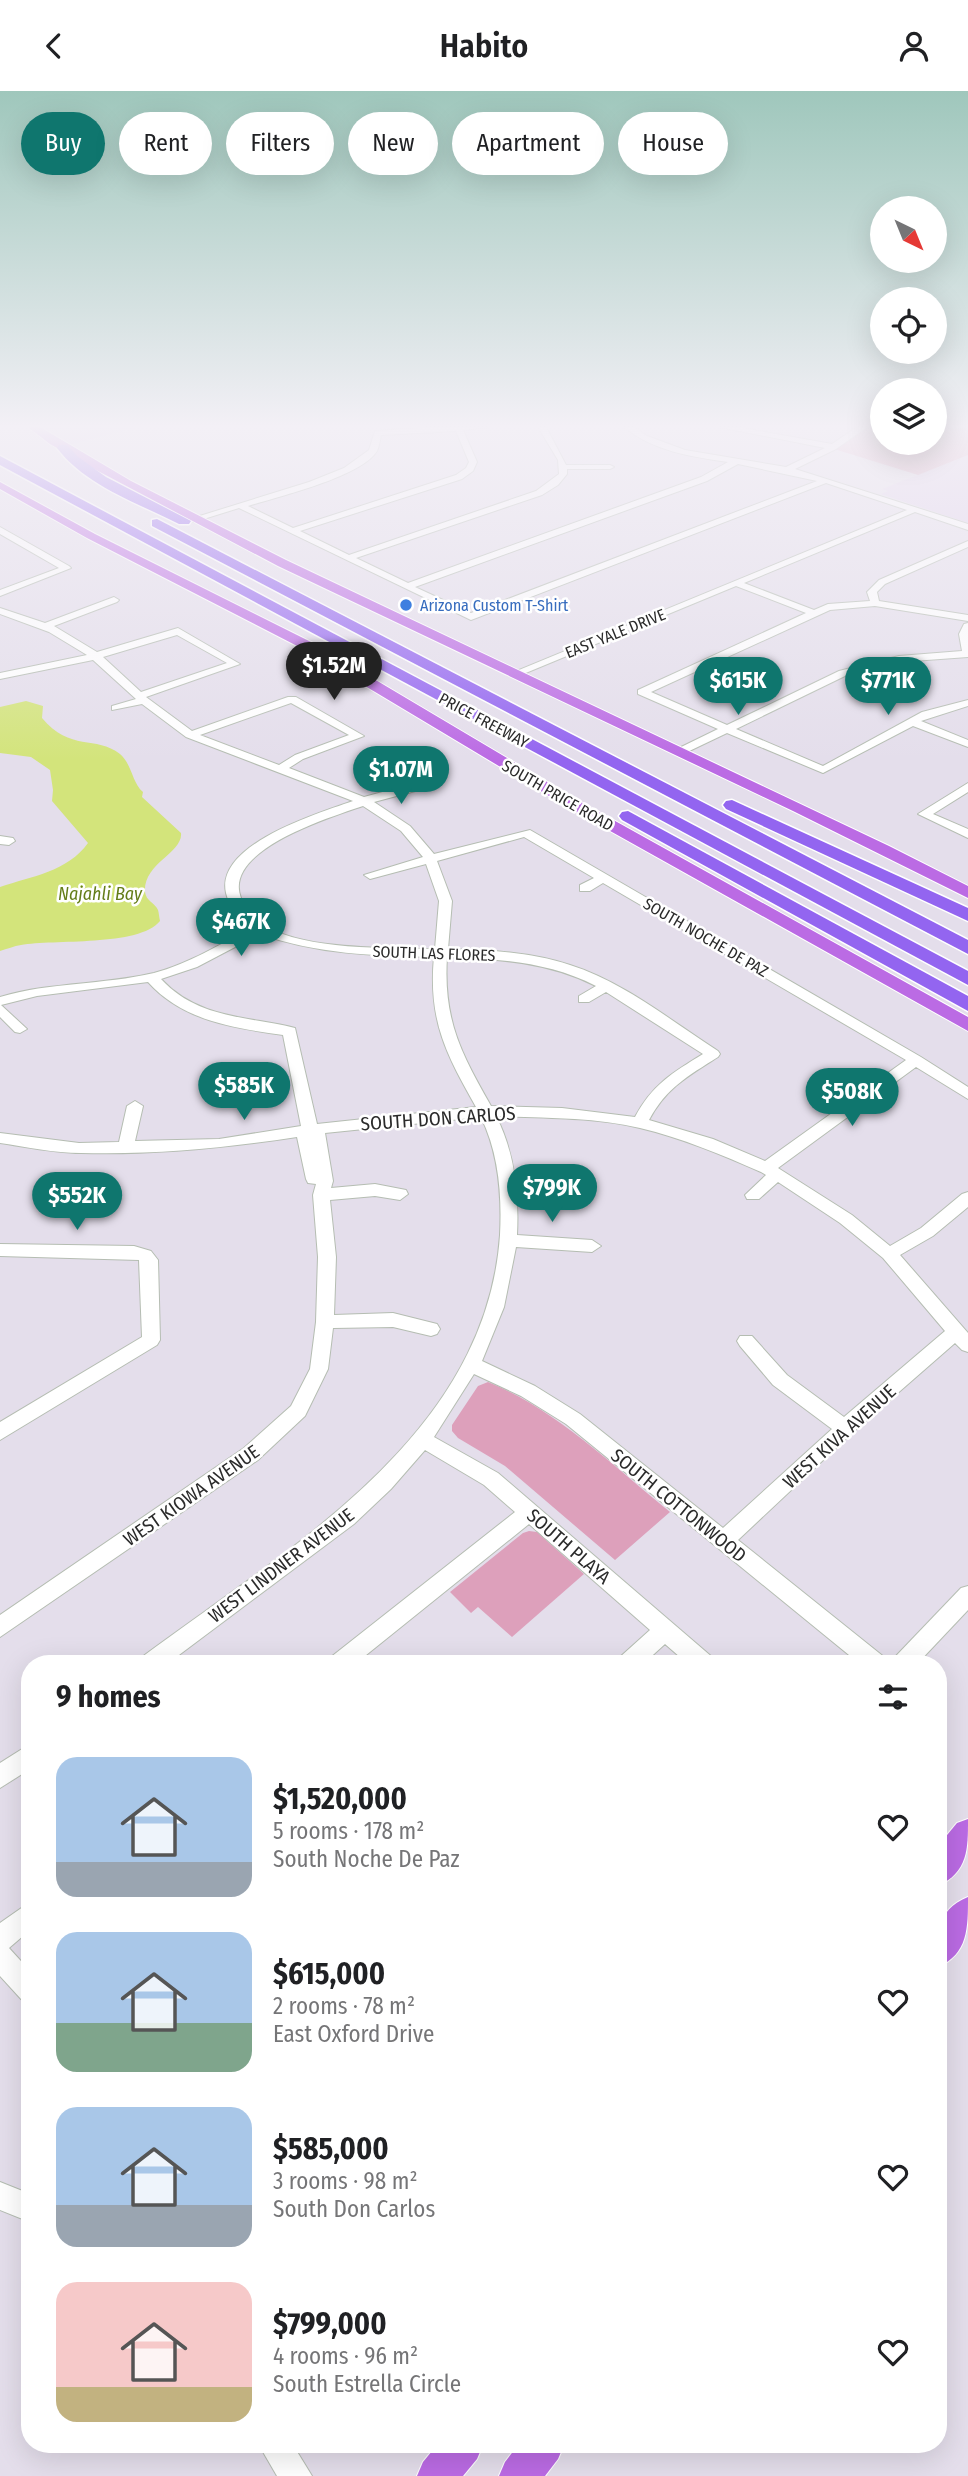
<!DOCTYPE html>
<html lang="en">
<head>
<meta charset="utf-8">
<style>
	:root { --surface:#fff; --page:#f2f2f2; --text:#202124; --muted:#757577; --accent:#0f766e }
	body { margin:0; font-family:"Fira Sans Condensed",sans-serif; background:var(--page); color:var(--text); height:100vh; display:flex; flex-direction:column; font-size:26px; white-space:nowrap }
	* { box-sizing:border-box; margin:0 }
	p { font-size:23px; color:var(--muted) }
	.icon { flex:none; width:38px; height:38px; fill:none; stroke:currentColor; stroke-width:2; stroke-linecap:round; stroke-linejoin:round }
	.map { position:relative; flex:1; overflow:hidden }
	.drawer { position:absolute; left:21px; top:1564px; width:926px; height:798px; display:flex; flex-direction:column; background:var(--surface); border-radius:28px; box-shadow:0 7px 28px #0002 }
	.drawer>* { flex:none }
	.guide { position:absolute; left:21px; top:21px; width:928px; height:63px; display:flex; gap:14px }
	.needle { width:46px; rotate:137deg }
	.fabs { position:absolute; left:870px; top:105px; display:grid; gap:14px }
	.fabs a { display:grid; place-items:center; width:77px; height:77px; border-radius:50%; background:var(--surface); box-shadow:0 7px 28px #0002; font-size:35px }
	.price { position:absolute; translate:-50% -60px; padding:0 16px; border-radius:24px; background:var(--accent); color:#fff; font-size:23px; line-height:46px; filter:drop-shadow(0 2px 4px #0008) }
	.price::after { content:''; position:absolute; left:50%; top:42px; width:21px; height:16px; margin-left:-10px; background:inherit; clip-path:polygon(0 0,100% 0,50% 100%) }
	.price.current { background:#222; color:#fff }
	ul { padding:0; list-style:none }
	li { display:flex; align-items:center; gap:21px; height:175px; padding:0 35px }
	li span { display:grid; place-items:center; flex:none; width:196px; height:140px; border-radius:21px; color:#555 }
	li>.icon { margin-inline-start:auto }
	span .icon { width:84px; height:84px; fill:#fffc; stroke-width:1 }
	li b { font-size:30px }
	h2 { display:flex; justify-content:space-between; align-items:center; height:84px; padding:0 35px; font-size:30px }
	.pill { padding:0 24px; border-radius:32px; background:var(--surface); box-shadow:0 7px 28px #0002; font-size:24px; line-height:63px }
	.pill.current { background:var(--accent); color:#fff }
	header { display:flex; justify-content:space-between; align-items:center; height:91px; padding:0 35px; background:var(--surface); font-size:32px; font-weight:600 }
	.map>svg:first-child { display:block }
</style>
</head>
<body>
<header><svg class="icon" aria-label="back" viewBox="0 0 24 24"><path d="M15 5l-7 7 7 7"/></svg>Habito<svg class="icon" aria-label="person" viewBox="0 0 24 24"><circle cx="12" cy="8" r="4"/><path d="M4 21q1-7 8-7t8 7"/></svg></header>
<div class="map">
<svg width="968" height="2385" viewBox="0 0 968 2385">
	<rect width="100%" height="100%" fill="#e4deeb"/>
	<g fill="#dfcfeb">
		<polygon points="42,336 138,336 69,354"/>
		<polygon points="968,364 968,432 881,403 888,400 882,398"/>
	</g>
	<g fill="#dda0bb">
		<polygon points="863,336 882,336 882,352 934,352 935,336 968,336 968,364 918,384 831,357"/>
		<path d="M488,1291C557,1319 613,1375 670,1421L615,1469L505,1375L458,1347L452,1340V1334L478,1295Z"/>
		<polygon points="529,1440 537,1441 584,1483 512,1546 478,1516 471,1522 450,1501 523,1442"/>
	</g>
	<path fill="#d3e47b" d="M26,610L43,615L42,627C70,661 96,644 120,663C132,673 132,692 143,701L142,706L181,742C183,762 143,772 145,801C146,810 155,812 158,819C159,822 159,826 160,830C139,856 53,848 21,854C14,855 7,858 0,860V796C32,785 67,781 88,752L52,710L53,699L50,679L31,666L0,662V616Z"/>
	<g fill="none" stroke-linecap="round" stroke-linejoin="round">
		<defs>
			<g id="minor">
				<path d="M438,336H488L463,339L477,371L473,380L462,388L300,440L349,464L536,400L559,383L558,369L538,336H546L566,374H610L614,376L610,378H567V383L558,394L542,404L356,467L408,492L701,386L728,371C692,366 653,360 624,336H634L647,345L685,359L786,376L825,357L719,336H737L832,353L857,336H867L836,358L795,378L968,433V439L915,421L744,492L814,519L828,513L870,510L867,501L879,489L968,450V456L885,493L877,501L879,510L968,524V530L875,515L830,519L651,601L727,634L839,580L899,565L962,560L959,543L964,533L968,532V566L899,571L847,584L736,638L823,675L922,621L968,609V615L921,630L968,649V656L913,635L823,682L727,642L683,663H675V659L718,638L638,603V599L806,522L736,495L516,586L507,584L907,419L826,392L471,529L239,417L194,431L190,428L309,391L344,377L369,359L375,340ZM456,340L469,371L466,377L456,384L293,437L248,415C277,406 361,386 377,360C379,356 380,349 381,344ZM738,373L817,390L471,522L415,496L707,390Z"/>
				<polygon points="0,436 69,475 71,477 0,505 0,499 59,477 0,443"/>
				<path d="M114,506L119,509L117,511L54,535L97,561L178,537L240,573L146,606L192,640L288,606H296L364,645L303,668L289,677L364,706L412,693L434,691V695L374,711L410,735L434,763L530,739L921,966L968,996V1008L916,976L778,1077L852,1124L890,1155L921,1137L962,1103L968,1101V1116L933,1145L900,1164L968,1242V1261L962,1259L955,1252L852,1342L738,1449L884,1566L887,1573H860L566,1333L521,1305L474,1283L434,1346L498,1382L712,1566L715,1573H688L665,1553L643,1573H617L620,1566L650,1539L529,1433L355,1573H328L331,1566L515,1421L484,1394L425,1359L391,1398L354,1433L167,1573H139L142,1566C287,1458 486,1346 500,1144C502,1104 499,1063 481,1026L325,1042L333,1090L331,1097L375,1093L406,1099L408,1103L400,1109L375,1105L330,1109L336,1166L334,1224L393,1222L437,1233L440,1238L437,1243L431,1245L393,1236L333,1237L328,1278L305,1325L258,1369L0,1546V1524L244,1357L291,1315L310,1278L316,1231L318,1166L313,1104L316,1093L308,1092L306,1088L297,1046C225,1057 153,1064 81,1062C54,1062 27,1056 0,1052V1042L79,1052L119,1051L127,1015L135,1010L143,1015L135,1050L219,1048L301,1035L283,944C234,937 183,930 148,891L37,905L1,914L27,938L20,942L15,941L0,926V906C50,891 103,894 154,882C188,873 219,854 251,837C241,827 229,816 226,802C215,753 319,722 353,710L186,646L142,613L112,619V615L136,608L93,569L0,588V582L87,564L49,541L0,523V517L45,532ZM177,544L227,572L141,601L103,566ZM291,612L349,644L295,664L279,674L200,644ZM363,715L401,740L423,766L364,784L370,788L426,773L439,810L435,858C387,857 306,859 265,835C256,830 245,816 241,807C222,759 331,726 363,715ZM524,746L594,787L580,794V800H590L603,792L906,969L765,1070L713,1048L649,1029C666,997 688,985 718,966L720,963L718,960C671,930 624,891 570,874C531,861 489,859 448,858L452,810L437,770ZM260,843C317,863 374,865 434,866C428,929 446,963 476,1016L317,1033L295,937C247,925 198,928 161,888L197,876ZM447,866C499,868 549,871 596,895L579,905V911H589L606,901L703,963C672,982 652,994 635,1026L562,1017L491,1015C461,962 443,929 447,866ZM496,1025C544,1027 594,1026 640,1037C682,1047 722,1064 761,1081L766,1084L745,1104L747,1108H759L778,1091L840,1132L883,1167L945,1240L844,1326L787,1284L752,1245H740L737,1250L740,1255L773,1294L832,1338L723,1437L580,1323L535,1295L482,1270L504,1216L516,1156L592,1161L601,1155L592,1149L517,1144C519,1103 515,1062 496,1025Z"/>
				<polygon points="968,692 968,701 933,723 968,738 968,747 918,723"/>
				<polygon points="0,745 13,747 15,750 9,754 0,753"/>
				<polygon points="0,1153 134,1155 151,1160 158,1169 160,1249 157,1254 0,1349 0,1331 142,1246 139,1169 0,1165"/>
				<polygon points="968,1495 968,1519 917,1573 892,1573 895,1566 961,1497"/>
				<polygon points="30,1653 30,1678 0,1697 0,1672"/>
				<polygon points="30,1811 30,1839 9,1857 30,1880 30,1912 21,1908 0,1885 0,1832"/>
				<polygon points="0,2091 30,2103 30,2131 0,2119"/>
				<polygon points="259,2354 293,2354 312,2385 277,2385"/>
			</g>
			<g id="major">
				<polygon points="28,336 40,336 131,390 286,469 889,755 968,795 968,807 793,720 278,475 98,380 50,353"/>
				<polygon points="0,391 95,443 315,553 581,711 968,926 968,940 569,717 305,559 87,447 0,398"/>
				<path d="M968,1728C968,1758 968,1781 938,1795V1755L957,1732Z"/>
				<path d="M968,1806C968,1837 968,1863 938,1876C938,1845 934,1820 968,1806Z"/>
				<polygon points="437,2354 483,2354 477,2368 463,2385 417,2385 423,2371"/>
				<polygon points="518,2354 564,2354 558,2368 545,2385 499,2385 505,2371"/>
			</g>
			<g id="highway">
				<path d="M59,354H67L77,365L106,386L191,430L189,433H179C138,412 86,395 57,357Z"/>
				<polygon points="0,365 968,880 968,894 0,374"/>
				<polygon points="157,428 968,849 968,863 152,435 152,429"/>
				<polygon points="732,709 968,817 968,830 726,718 723,714 726,710"/>
				<polygon points="628,720 968,905 968,920 622,729 619,725 622,721"/>
			</g>
		</defs>
		<use href="#minor" stroke="#b5bdb2" stroke-width="2"/>
		<use href="#major" stroke="#fff" stroke-width="2"/>
		<use href="#highway" stroke="#fff" stroke-width="3"/>
		<use href="#minor" fill="#fff" fill-rule="evenodd"/>
		<use href="#major" fill="#bb6be4" fill-rule="evenodd"/>
		<use href="#highway" fill="#9365f0" fill-rule="evenodd"/>
	</g>
	<linearGradient id="sky" x2="0" y2="1"><stop stop-color="#9fc7bc"/><stop offset="0.5" stop-color="#f3f0f6"/><stop offset="1" stop-color="#f3f0f6" stop-opacity="0"/></linearGradient>
	<rect width="968" height="670" fill="url(#sky)"/>
	<circle fill="#3f7fe0" stroke="#fff" stroke-width="2.5" cx="406" cy="514" r="7"/>
	<g text-anchor="middle" stroke-width="5" stroke-linejoin="round" paint-order="stroke">
		<g font-size="16" fill="#366cbe" stroke="#fff" text-anchor="start">
			<text x="420" y="520">Arizona Custom T-Shirt</text>
		</g>
		<g font-size="16" fill="#2b2b2b" stroke="#fff">
			<text transform="translate(615 542) rotate(-22)" y="6">EAST YALE DRIVE</text>
			<text transform="translate(484 629) rotate(28)" y="6">PRICE FREEWAY</text>
			<text transform="translate(558 704) rotate(30)" y="6">SOUTH PRICE ROAD</text>
			<text transform="translate(706 846) rotate(30)" y="6">SOUTH NOCHE DE PAZ</text>
			<text transform="translate(434 862) rotate(2)" y="6">SOUTH LAS FLORES</text>
		</g>
		<g font-size="18" font-style="italic" fill="#647d19" stroke="#fff">
			<text x="100" y="809">Najahli Bay</text>
		</g>
		<g font-size="19" fill="#2b2b2b" stroke="#fff">
			<text transform="translate(438 1027) rotate(-4)" y="7">SOUTH DON CARLOS</text>
			<text transform="translate(839 1345) rotate(-42)" y="7">WEST KIVA AVENUE</text>
			<text transform="translate(191 1404) rotate(-35)" y="7">WEST KIOWA AVENUE</text>
			<text transform="translate(679 1414) rotate(39)" y="7">SOUTH COTTONWOOD</text>
			<text transform="translate(569 1455) rotate(41)" y="7">SOUTH PLAYA</text>
			<text transform="translate(281 1474) rotate(-37)" y="7">WEST LINDNER AVENUE</text>
		</g>
	</g>
</svg>
<div class="fabs">
<a><svg class="needle" viewBox="-14 -14 28 28"><path d="M0-13l5 13h-10z" fill="#e53935"/><path d="M0 13l5-13h-10z" fill="#757577"/></svg></a>
<a><svg class="icon" aria-label="locate" viewBox="0 0 24 24"><circle cx="12" cy="12" r="6"/><path d="M12 2v4M12 18v4M2 12h4M18 12h4"/></svg></a>
<a><svg class="icon" aria-label="layers" viewBox="0 0 24 24"><path d="M12 4l9 5-9 5-9-5zM3 14l9 5 9-5"/></svg></a>
</div>
<b class="price current" style="left:334px;top:611px">$1.52M</b>
<b class="price" style="left:738px;top:626px">$615K</b>
<b class="price" style="left:888px;top:626px">$771K</b>
<b class="price" style="left:401px;top:715px">$1.07M</b>
<b class="price" style="left:241px;top:867px">$467K</b>
<b class="price" style="left:244px;top:1031px">$585K</b>
<b class="price" style="left:852px;top:1037px">$508K</b>
<b class="price" style="left:552px;top:1133px">$799K</b>
<b class="price" style="left:77px;top:1141px">$552K</b>
<div class="guide">
<a class="pill current">Buy</a>
<a class="pill">Rent</a>
<a class="pill">Filters</a>
<a class="pill">New</a>
<a class="pill">Apartment</a>
<a class="pill">House</a>
</div>
<section class="drawer">
<h2>9 homes<svg class="icon" aria-label="filters" viewBox="0 0 24 24"><path d="M4 7h16M4 17h16"/><circle cx="9" cy="7" r="2"/><circle cx="15" cy="17" r="2"/></svg></h2>
<ul>
<li><span style="background:linear-gradient(#a9c7e8 75%,#9aa5b1 0)"><svg class="icon" aria-label="home" viewBox="0 0 24 24"><path d="M3 11l9-7 9 7M6 9v11h12V9"/></svg></span><div><b>$1,520,000</b><p>5 rooms · 178 m²</p><p>South Noche De Paz</p></div><svg class="icon" aria-label="heart" viewBox="0 0 24 24"><path d="M12 20l-8-8c-3-5 5-10 8-4 3-6 11-1 8 4z"/></svg></li>
<li><span style="background:linear-gradient(#a9c7e8 65%,#7fa58c 0)"><svg class="icon" aria-label="home" viewBox="0 0 24 24"><path d="M3 11l9-7 9 7M6 9v11h12V9"/></svg></span><div><b>$615,000</b><p>2 rooms · 78 m²</p><p>East Oxford Drive</p></div><svg class="icon" aria-label="heart" viewBox="0 0 24 24"><path d="M12 20l-8-8c-3-5 5-10 8-4 3-6 11-1 8 4z"/></svg></li>
<li><span style="background:linear-gradient(#a9c7e8 70%,#9aa5b1 0)"><svg class="icon" aria-label="home" viewBox="0 0 24 24"><path d="M3 11l9-7 9 7M6 9v11h12V9"/></svg></span><div><b>$585,000</b><p>3 rooms · 98 m²</p><p>South Don Carlos</p></div><svg class="icon" aria-label="heart" viewBox="0 0 24 24"><path d="M12 20l-8-8c-3-5 5-10 8-4 3-6 11-1 8 4z"/></svg></li>
<li><span style="background:linear-gradient(#f6c9c9 75%,#c2b280 0)"><svg class="icon" aria-label="home" viewBox="0 0 24 24"><path d="M3 11l9-7 9 7M6 9v11h12V9"/></svg></span><div><b>$799,000</b><p>4 rooms · 96 m²</p><p>South Estrella Circle</p></div><svg class="icon" aria-label="heart" viewBox="0 0 24 24"><path d="M12 20l-8-8c-3-5 5-10 8-4 3-6 11-1 8 4z"/></svg></li>
</ul>
</section>
</div>
</body>
</html>
